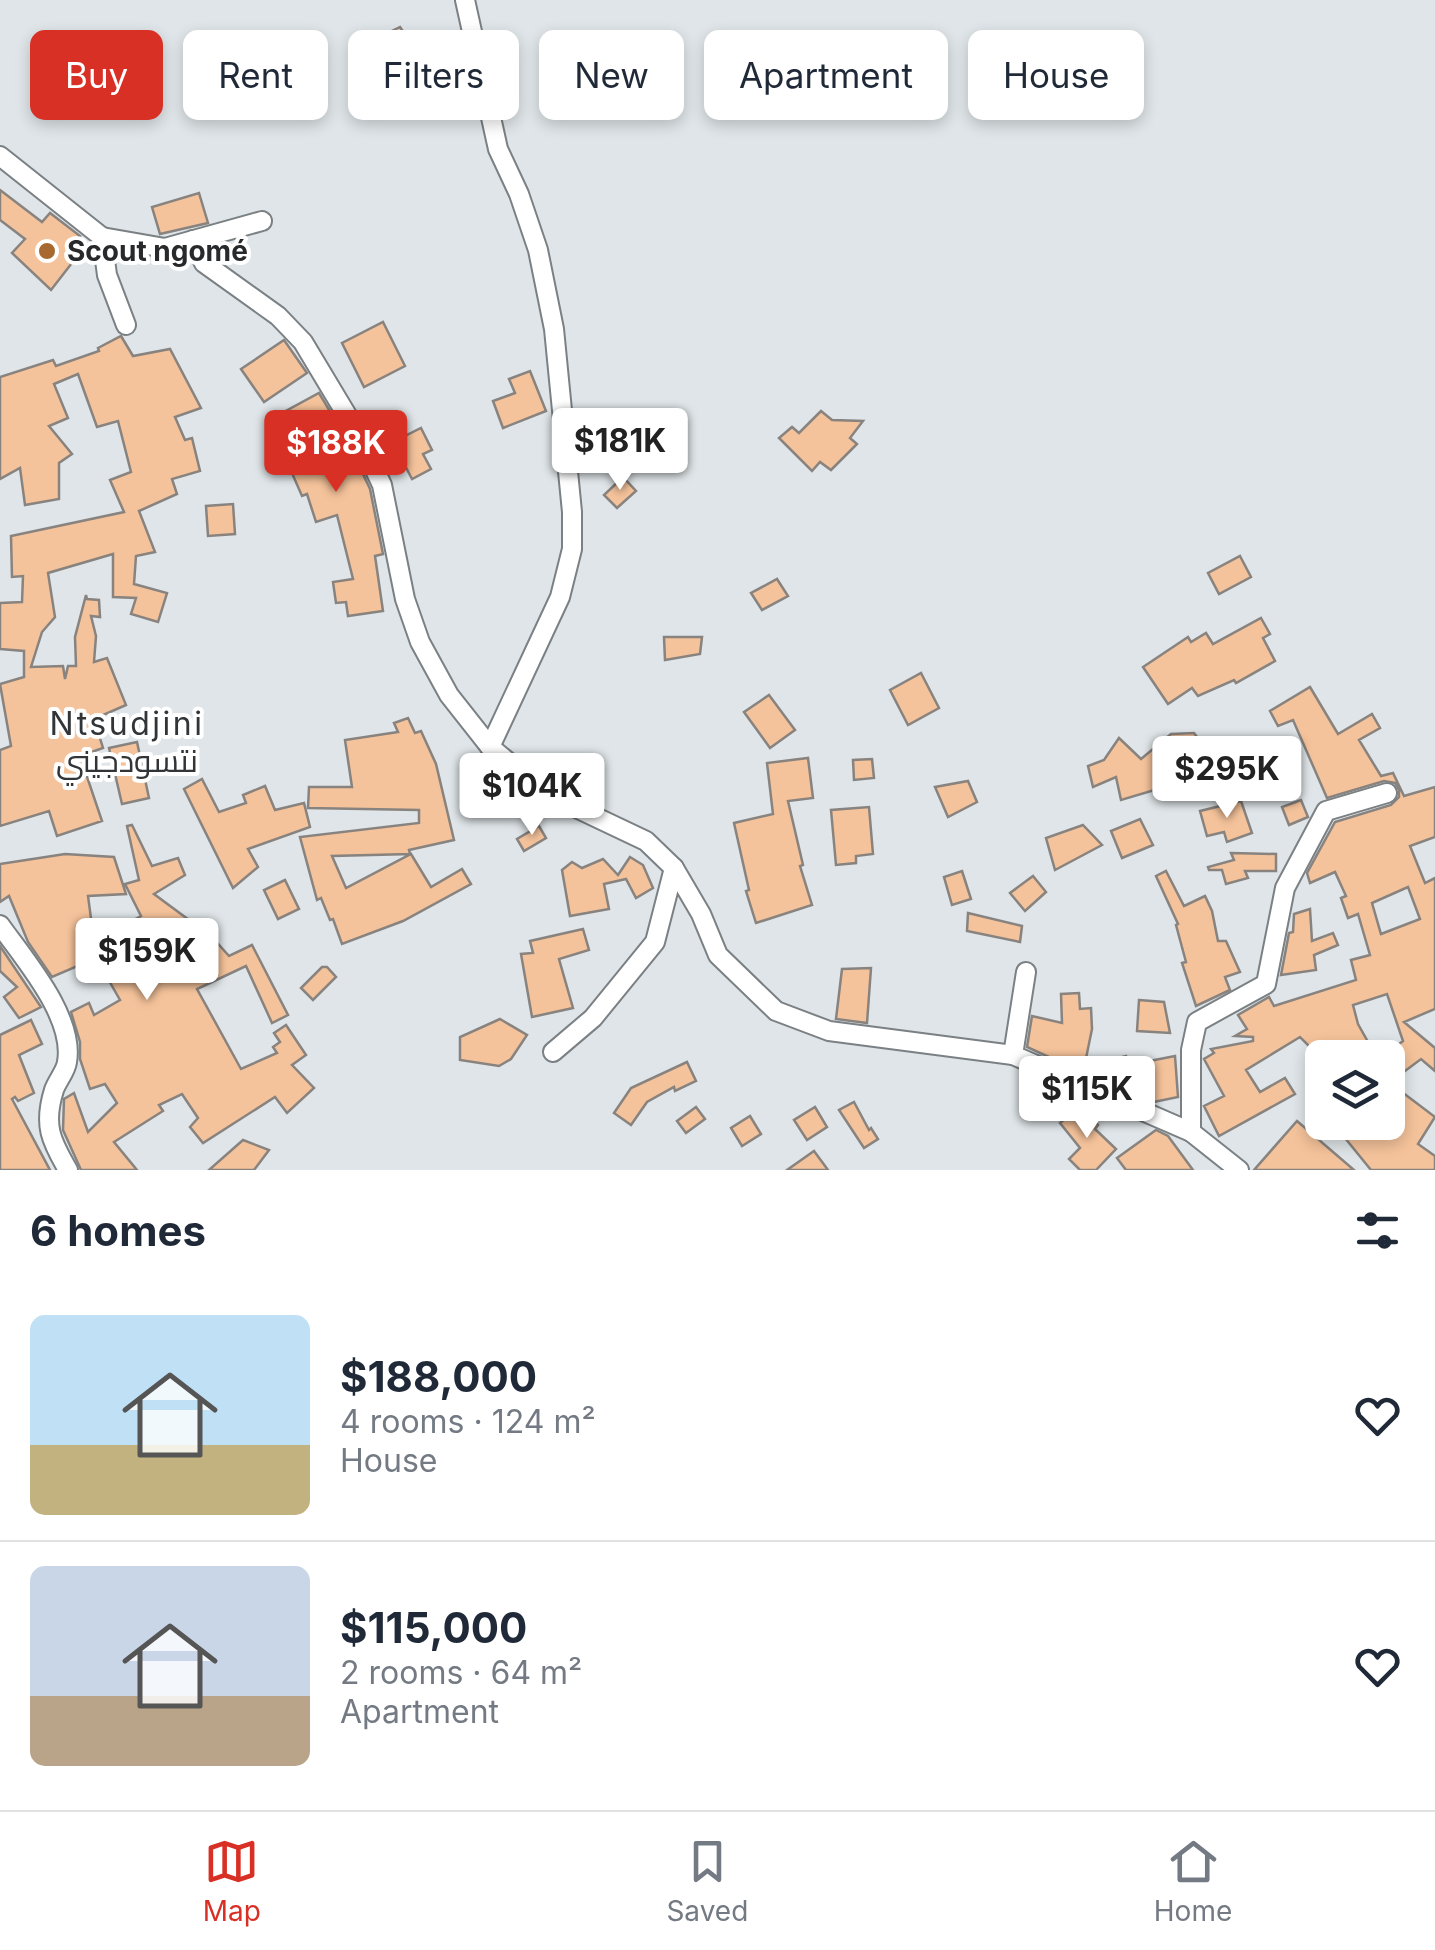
<!DOCTYPE html>
<html lang="en">
<head>
<meta charset="utf-8">
<style>
	:root { --surface:#fff; --page:#f2f2f3; --text:#1f2937; --muted:#747a83; --line:#e0e1e3; --accent:#d93025 }
	body { margin:0; font-family:Inter,Cairo,sans-serif; background:var(--page); color:var(--text); height:100vh; display:flex; flex-direction:column; font-size:38px; white-space:nowrap }
	* { box-sizing:border-box; margin:0 }
	p { font-size:32px; color:var(--muted) }
	.icon { flex:none; width:55px; height:55px; fill:none; stroke:currentColor; stroke-width:2; stroke-linecap:round; stroke-linejoin:round }
	.map { position:relative; height:1170px; overflow:hidden }
	.drawer { display:flex; flex-direction:column; background:var(--surface); flex:1 }
	.drawer>* { flex:none }
	.banner { position:absolute; left:30px; top:30px; width:1375px; height:90px; display:flex; gap:20px }
	.controls { position:absolute; left:1305px; top:1040px; display:grid; gap:20px }
	.controls a { display:grid; place-items:center; width:100px; height:100px; border-radius:15px; background:var(--surface); box-shadow:0 5px 15px #0003; font-size:50px }
	.price { position:absolute; translate:-50% -85px; padding:0 22px; border-radius:10px; background:#fff; color:#222; font-size:32px; line-height:65px; filter:drop-shadow(0 2px 5px #0008) }
	.price::after { content:''; position:absolute; left:50%; top:60px; width:30px; height:22px; margin-left:-15px; background:inherit; clip-path:polygon(0 0,100% 0,50% 100%) }
	.price.current { background:var(--accent); color:#fff }
	ul { padding:0; list-style:none }
	li { display:flex; align-items:center; gap:30px; height:250px; padding:0 30px }
	li+li { border-top:2px solid var(--line) }
	li span { display:grid; place-items:center; flex:none; width:280px; height:200px; border-radius:15px; color:#555 }
	li>.icon { margin-inline-start:auto }
	span .icon { width:120px; height:120px; fill:#fffc; stroke-width:1 }
	li b { font-size:42px }
	h2 { display:flex; justify-content:space-between; align-items:center; height:120px; padding:0 30px; font-size:42px }
	.tag { padding:0 35px; border-radius:15px; background:var(--surface); box-shadow:0 5px 15px #0003; font-size:35px; line-height:90px }
	.tag.current { background:var(--accent); color:#fff }
	.tab-bar { display:flex; justify-content:space-around; align-items:center; height:140px; border-top:2px solid var(--line); background:var(--surface); font-size:28px; color:var(--muted) }
	.tab-bar a { display:grid; justify-items:center; gap:5px }
	.tab-bar .current { color:var(--accent) }
	.map>svg:first-child { display:block }
</style>
</head>
<body>
<div class="map">
<svg width="1435" height="1170" viewBox="0 0 1435 1170">
	<rect width="100%" height="100%" fill="#dfe5e8"/>
	<g fill="#f5c39b" stroke="#88837f" stroke-width="2.5" fill-rule="evenodd">
		<polygon points="400,27 412,45 376,61 367,43"/>
		<polygon points="0,190 42,222 50,213 80,236 73,242 82,250 51,290 12,253 25,239 0,220"/>
		<polygon points="199,193 208,223 160,234 152,207"/>
		<polygon points="383,322 405,366 364,387 342,343"/>
		<polygon points="121,336 133,356 170,349 201,408 175,417 185,440 192,438 200,471 172,479 177,494 139,511 155,552 136,556 134,584 167,593 158,622 131,614 136,598 113,597 113,554 48,573 55,617 42,632 31,667 63,666 65,679 68,666 76,666 75,637 86,595 87,599 99,600 100,617 91,616 96,636 94,662 107,658 126,705 94,719 103,748 80,756 102,821 57,836 49,811 0,826 0,750 11,746 0,684 24,677 24,651 0,649 0,603 22,602 23,576 12,577 11,536 124,512 110,480 131,472 118,421 97,427 78,374 54,384 68,418 49,426 72,454 59,463 59,499 25,505 20,468 0,479 0,377 53,360 56,366 99,351 98,348"/>
		<polygon points="284,340 307,373 264,402 241,369"/>
		<polygon points="530,371 546,411 503,428 493,401 515,393 509,379"/>
		<polygon points="319,393 346,438 370,489 383,554 375,556 383,611 348,616 346,602 336,603 333,582 353,579 337,515 316,522 307,494 302,496 288,464 293,462 271,419"/>
		<polygon points="821,411 832,420 863,421 850,438 857,444 831,470 820,462 812,471 779,438 792,427 799,433"/>
		<polygon points="421,428 432,450 423,454 431,469 412,479 393,442"/>
		<polygon points="623,477 636,491 617,508 604,495"/>
		<polygon points="233,504 235,534 208,536 206,506"/>
		<polygon points="1240,556 1251,577 1219,594 1208,573"/>
		<polygon points="777,579 788,596 762,610 751,593"/>
		<polygon points="1261,618 1270,634 1263,638 1275,661 1236,683 1234,680 1198,696 1192,688 1168,704 1143,667 1188,637 1191,642 1206,633 1213,644"/>
		<polygon points="664,637 702,637 700,654 665,660"/>
		<polygon points="921,673 939,708 908,725 890,690"/>
		<path d="M1310,687L1338,734L1372,714L1380,728L1359,740L1381,776L1393,773L1404,796L1435,787V837L1410,846L1425,883L1435,878V1009L1404,1022L1435,1048V1071L1421,1059L1393,1080L1388,1072V1052L1403,1041L1387,994L1353,1005L1358,1024L1377,1058H1339L1334,1048L1322,1059L1300,1037L1246,1070L1260,1092L1285,1078L1295,1094L1219,1136L1204,1106L1224,1096L1204,1059L1214,1053L1211,1049L1253,1041V1037L1235,1036L1247,1029L1238,1015L1269,997L1274,1006L1356,980L1351,960L1370,955L1358,914L1348,918L1341,898L1346,896L1335,872L1310,883L1307,873L1335,822L1391,805L1399,797V790L1395,783L1384,781L1327,798L1293,720L1278,726L1270,711ZM1408,887L1420,919L1381,934L1372,903Z"/>
		<polygon points="769,695 795,730 770,748 744,712"/>
		<polygon points="408,718 415,733 421,731 436,764 454,840 409,850 410,854 332,856 346,888 411,854 431,887 462,869 471,884 403,921 342,944 333,919 330,920 321,898 317,900 300,837 419,823 419,810 308,808 309,787 352,787 345,740 398,732 394,723"/>
		<polygon points="1194,733 1218,765 1243,753 1260,786 1232,800 1215,767 1195,778 1121,800 1116,777 1093,787 1088,766 1104,760 1119,738 1141,759 1171,734"/>
		<polygon points="137,742 149,798 122,804 109,748"/>
		<polygon points="808,758 813,798 788,801 803,865 800,866 812,905 756,923 746,891 749,890 734,823 773,814 767,763"/>
		<polygon points="872,759 874,778 854,780 853,760"/>
		<polygon points="202,779 219,812 246,803 243,795 265,786 275,810 304,803 310,827 248,849 258,867 233,888 184,789"/>
		<polygon points="968,781 977,802 948,817 935,787"/>
		<polygon points="1301,800 1308,817 1289,825 1282,807"/>
		<polygon points="1241,801 1252,833 1227,842 1224,832 1207,836 1200,811"/>
		<polygon points="869,807 873,854 856,856 856,863 836,865 831,810"/>
		<polygon points="1140,819 1153,845 1122,858 1111,831"/>
		<polygon points="132,825 152,866 178,858 185,875 154,894 212,937 229,956 252,945 288,1015 272,1023 246,966 197,989 241,1069 277,1053 273,1047 280,1042 274,1033 286,1025 306,1055 292,1065 314,1088 287,1113 275,1097 203,1143 190,1127 198,1118 182,1094 159,1105 163,1111 114,1142 137,1170 81,1170 63,1130 64,1099 74,1093 88,1132 117,1103 105,1084 90,1089 80,1059 80,1042 71,1012 89,1003 94,1015 120,1000 96,958 52,977 28,942 9,896 0,902 0,864 65,854 114,857 126,894 88,896 94,941 141,916 125,884 139,880 127,826"/>
		<polygon points="1083,825 1102,845 1055,870 1046,838"/>
		<polygon points="539,826 546,838 524,851 517,839"/>
		<polygon points="1231,853 1276,854 1276,871 1245,871 1248,878 1226,884 1222,870 1209,870 1208,867 1234,860"/>
		<polygon points="630,857 643,865 653,888 636,898 626,879 604,884 609,909 570,916 562,870 572,862 582,868 603,859 618,875"/>
		<polygon points="962,871 971,899 952,905 944,877"/>
		<polygon points="1166,871 1184,906 1205,896 1212,911 1218,941 1226,941 1240,972 1225,977 1230,990 1196,1006 1182,963 1186,962 1176,925 1178,924 1156,876"/>
		<polygon points="1033,876 1046,892 1025,911 1010,893"/>
		<polygon points="285,880 299,909 278,919 264,890"/>
		<polygon points="1310,909 1312,941 1333,933 1338,945 1314,955 1316,970 1281,975 1289,933 1293,932 1294,914"/>
		<polygon points="968,913 1022,926 1020,942 967,931"/>
		<polygon points="583,929 589,950 559,959 573,1008 532,1017 521,954 533,953 530,941"/>
		<polygon points="0,946 41,1007 19,1018 4,997 17,987 0,971"/>
		<polygon points="322,967 327,967 336,977 313,1000 301,988"/>
		<polygon points="871,968 867,1023 836,1019 842,969"/>
		<polygon points="1079,993 1080,1009 1091,1008 1092,1029 1084,1068 1064,1064 1027,1047 1032,1016 1062,1023 1061,994"/>
		<polygon points="1139,1000 1164,1002 1170,1033 1137,1031"/>
		<polygon points="500,1019 527,1035 511,1059 499,1066 460,1060 460,1037"/>
		<polygon points="31,1020 42,1044 19,1055 34,1093 18,1101 15,1097 12,1099 50,1170 0,1170 0,1035"/>
		<polygon points="1126,1056 1129,1065 1175,1056 1178,1097 1154,1102 1148,1100 1143,1074 1110,1084 1104,1062"/>
		<polygon points="687,1062 696,1081 675,1091 674,1087 647,1102 631,1125 614,1113 631,1088"/>
		<polygon points="1394,1086 1435,1117 1418,1144 1435,1156 1435,1170 1371,1170 1332,1122 1388,1122 1388,1096"/>
		<polygon points="854,1102 869,1130 871,1128 878,1139 864,1148 839,1110"/>
		<polygon points="1082,1105 1098,1125 1095,1129 1116,1149 1096,1170 1080,1170 1069,1159 1080,1148 1060,1123"/>
		<polygon points="696,1107 705,1119 686,1133 677,1121"/>
		<polygon points="815,1107 827,1127 807,1140 794,1120"/>
		<polygon points="750,1116 761,1134 742,1146 731,1128"/>
		<polygon points="1297,1121 1354,1170 1254,1170"/>
		<polygon points="1156,1130 1168,1136 1193,1170 1126,1170 1117,1158"/>
		<polygon points="243,1140 269,1150 254,1170 209,1170"/>
		<polygon points="814,1151 828,1170 787,1170"/>
	</g>
	<g fill="none" stroke-linecap="round" stroke-linejoin="round">
		<defs>
			<g id="minor">
				<polyline points="465,0 498,149 519,194 538,250 554,329 572,512 572,549 560,597 490,747"/>
				<polyline points="0,156 102,237 107,275 126,325"/>
				<polyline points="102,237 165,248 262,221"/>
				<polyline points="193,240 204,263 278,316 303,342 357,432 382,485 405,599 420,642 449,695 490,747 547,794 646,841 674,868 701,914 718,955 776,1011 829,1031 1013,1055"/>
				<path d="M0,925C24,959 75,1017 67,1062C66,1071 57,1081 54,1090C43,1125 51,1141 68,1170"/>
				<polyline points="1026,972 1013,1055 1191,1132"/>
				<polyline points="553,1052 593,1018 655,942 674,868"/>
				<polyline points="1239,1170 1191,1132 1191,1050 1197,1022 1266,984 1285,888 1326,811 1387,793"/>
			</g>
		</defs>
		<use href="#minor" stroke="#7a8083" stroke-width="22"/>
		<use href="#minor" stroke="#fff" stroke-width="18"/>
	</g>
	<circle fill="#a7692f" stroke="#fff" stroke-width="4" cx="47" cy="251" r="10"/>
	<g text-anchor="middle" stroke-width="8" stroke-linejoin="round" paint-order="stroke">
		<g font-size="28" font-weight="bold" fill="#27292a" stroke="#fff" text-anchor="start">
			<text x="67" y="261">Scout ngomé</text>
		</g>
		<g font-size="32" letter-spacing="2.5" fill="#313538" stroke="#fff">
			<text x="127" y="735">Ntsudjini<tspan x="127" dy="37">نتسودجيني</tspan></text>
		</g>
	</g>
</svg>
<div class="controls">
<a><svg class="icon" aria-label="layers" viewBox="0 0 24 24"><path d="M12 4l9 5-9 5-9-5zM3 14l9 5 9-5"/></svg></a>
</div>
<b class="price" style="left:620px;top:493px">$181K</b>
<b class="price current" style="left:336px;top:495px">$188K</b>
<b class="price" style="left:1227px;top:821px">$295K</b>
<b class="price" style="left:532px;top:838px">$104K</b>
<b class="price" style="left:147px;top:1003px">$159K</b>
<b class="price" style="left:1087px;top:1141px">$115K</b>
<div class="banner">
<a class="tag current">Buy</a>
<a class="tag">Rent</a>
<a class="tag">Filters</a>
<a class="tag">New</a>
<a class="tag">Apartment</a>
<a class="tag">House</a>
</div>
</div>
<section class="drawer">
<h2>6 homes<svg class="icon" aria-label="filters" viewBox="0 0 24 24"><path d="M4 7h16M4 17h16"/><circle cx="9" cy="7" r="2"/><circle cx="15" cy="17" r="2"/></svg></h2>
<ul>
<li><span style="background:linear-gradient(#bfe0f5 65%,#c2b280 0)"><svg class="icon" aria-label="home" viewBox="0 0 24 24"><path d="M3 11l9-7 9 7M6 9v11h12V9"/></svg></span><div><b>$188,000</b><p>4 rooms · 124 m²</p><p>House</p></div><svg class="icon" aria-label="heart" viewBox="0 0 24 24"><path d="M12 20l-8-8c-3-5 5-10 8-4 3-6 11-1 8 4z"/></svg></li>
<li><span style="background:linear-gradient(#c9d6e8 65%,#b9a48a 0)"><svg class="icon" aria-label="home" viewBox="0 0 24 24"><path d="M3 11l9-7 9 7M6 9v11h12V9"/></svg></span><div><b>$115,000</b><p>2 rooms · 64 m²</p><p>Apartment</p></div><svg class="icon" aria-label="heart" viewBox="0 0 24 24"><path d="M12 20l-8-8c-3-5 5-10 8-4 3-6 11-1 8 4z"/></svg></li>
</ul>
</section>
<nav class="tab-bar">
<a class="current"><svg class="icon" aria-label="map" viewBox="0 0 24 24"><path d="M3 6l6-2 6 2 6-2v14l-6 2-6-2-6 2zM9 4v14M15 6v14"/></svg>Map</a>
<a><svg class="icon" aria-label="saved" viewBox="0 0 24 24"><path d="M7 4h10v16l-5-4-5 4z"/></svg>Saved</a>
<a><svg class="icon" aria-label="home" viewBox="0 0 24 24"><path d="M3 11l9-7 9 7M6 9v11h12V9"/></svg>Home</a>
</nav>
</body>
</html>
